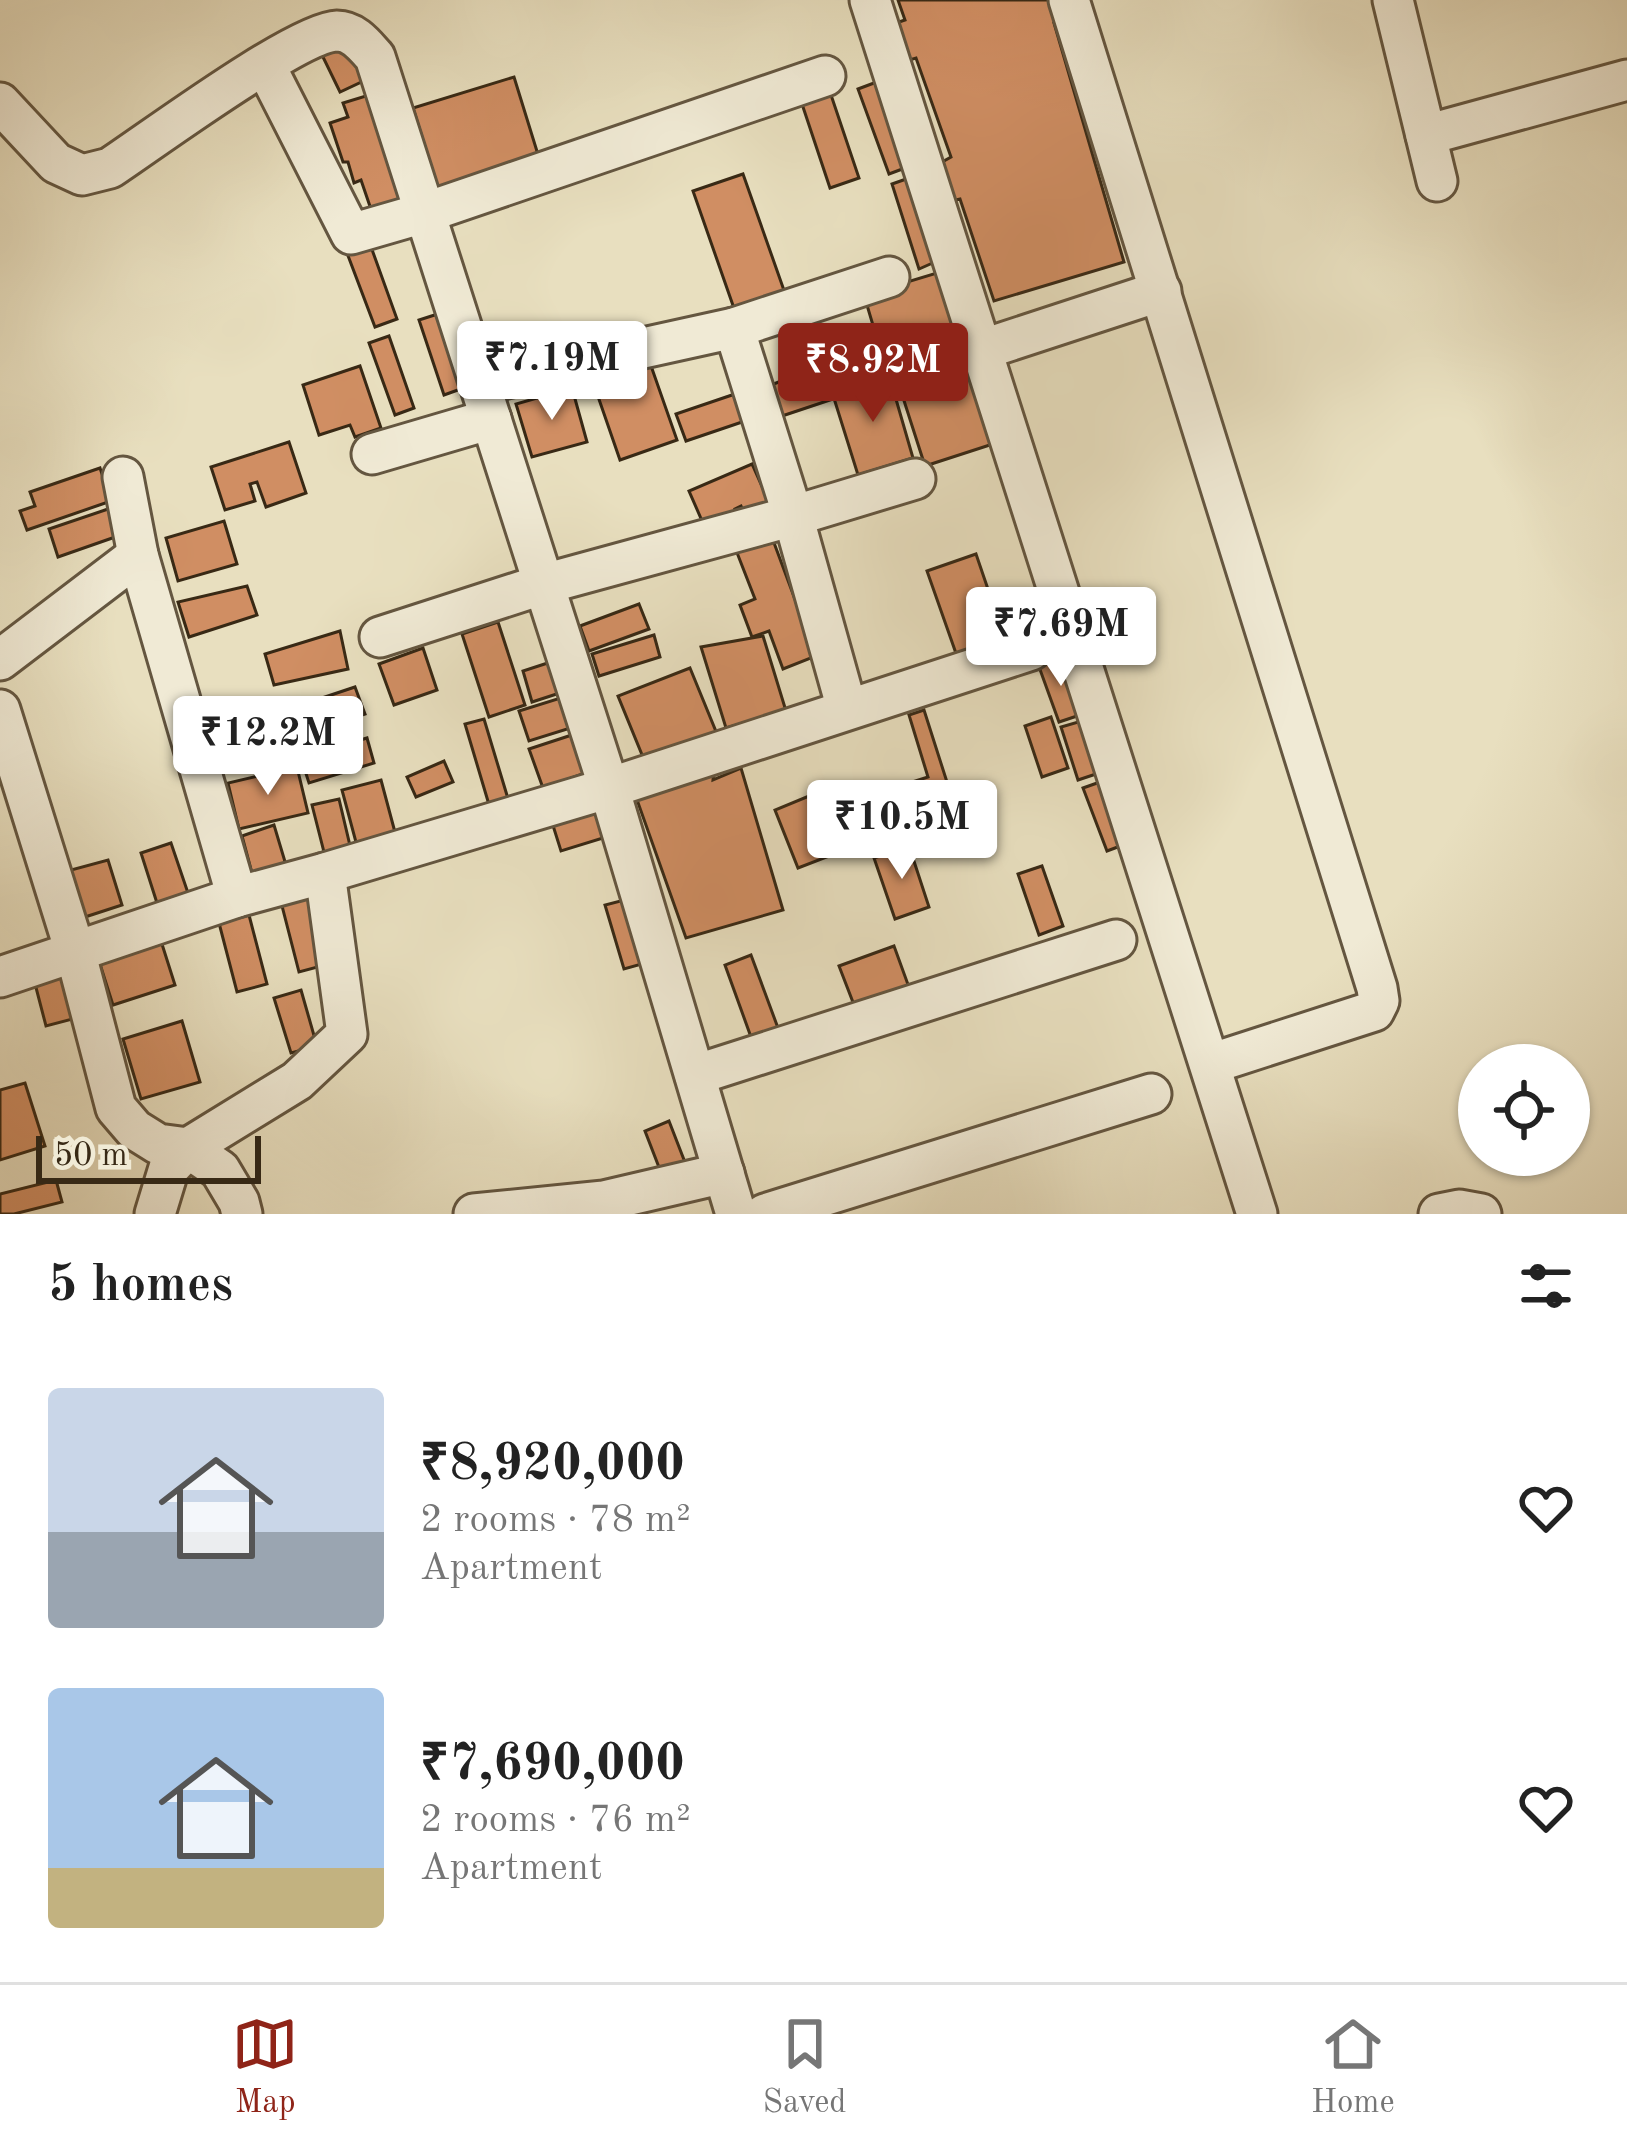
<!DOCTYPE html>
<html lang="en">
<head>
<meta charset="utf-8">
<style>
	:root { --surface:#fff; --page:#f6f6f6; --text:#222; --muted:#767676; --line:#e0e0e0; --accent:#8f2418 }
	body { margin:0; font-family:"Old Standard TT",serif; background:var(--page); color:var(--text); height:100vh; display:flex; flex-direction:column; font-size:45px; white-space:nowrap }
	* { box-sizing:border-box; margin:0 }
	p { font-size:39px; color:var(--muted) }
	.icon { flex:none; width:66px; height:66px; fill:none; stroke:currentColor; stroke-width:2; stroke-linecap:round; stroke-linejoin:round }
	.map { position:relative; height:1214px; overflow:hidden }
	.sheet { display:flex; flex-direction:column; background:var(--surface); flex:1 }
	.sheet>* { flex:none }
	.controls { position:absolute; left:1458px; top:1044px; display:grid; gap:24px }
	.controls a { display:grid; place-items:center; width:132px; height:132px; border-radius:50%; background:var(--surface); box-shadow:0 3px 9px #0004; font-size:60px }
	.scale { position:absolute; left:36px; bottom:30px; width:225px; box-sizing:border-box; padding-left:12px; border:6px solid #382915; border-top:0; font-size:33px; line-height:42px; white-space:nowrap; color:#382915; -webkit-text-stroke:9px #f0ead5; paint-order:stroke }
	.price { position:absolute; translate:-50% -102px; padding:0 27px; border-radius:12px; background:#fff; color:#222; font-size:39px; line-height:78px; filter:drop-shadow(0 3px 6px #0008) }
	.price::after { content:''; position:absolute; left:50%; top:72px; width:36px; height:27px; margin-left:-18px; background:inherit; clip-path:polygon(0 0,100% 0,50% 100%) }
	.price.active { background:var(--accent); color:#fff }
	ul { padding:0; list-style:none }
	li { display:flex; align-items:center; gap:36px; height:300px; padding:0 48px }
	li span { display:grid; place-items:center; flex:none; width:336px; height:240px; border-radius:12px; color:#555 }
	li>.icon { margin-inline-start:auto }
	span .icon { width:144px; height:144px; fill:#fffc; stroke-width:1 }
	li b { font-size:51px }
	h2 { display:flex; justify-content:space-between; align-items:center; height:144px; padding:0 48px; font-size:51px }
	.dock { display:flex; justify-content:space-around; align-items:center; height:168px; border-top:3px solid var(--line); background:var(--surface); font-size:33px; color:var(--muted) }
	.dock a { display:grid; justify-items:center; gap:6px }
	.dock .active { color:var(--accent) }
	.map>svg:first-child { display:block }
</style>
</head>
<body>
<div class="map">
<svg width="1627" height="1214" viewBox="0 0 1627 1214">
	<rect width="100%" height="100%" fill="#e8dfbf"/>
	<filter id="stains"><feTurbulence type="fractalNoise" baseFrequency=".00167" numOctaves="4"/><feColorMatrix values="0 0 0 0 .2 0 0 0 0 .09 0 0 0 0 .02 0 0 0 .5 -.17"/></filter>
	<radialGradient id="worn" r=".72"><stop offset=".6" stop-color="#630" stop-opacity="0"/><stop offset="1" stop-color="#630" stop-opacity=".3"/></radialGradient>
	<g fill="#d08e63" stroke="#382915" stroke-width="3">
		<polygon points="898,0 1059,0 1065,20 1054,23 1124,262 994,301 960,199 947,202 935,166 951,157 916,58 906,61 893,24 905,20"/>
		<polygon points="354,41 374,76 340,92 322,55"/>
		<polygon points="514,77 540,161 439,192 413,108"/>
		<polygon points="882,80 913,165 889,174 858,89"/>
		<polygon points="829,89 859,178 830,188 800,98"/>
		<polygon points="382,91 419,203 374,218 361,180 354,183 348,162 343,162 330,123 348,117 343,103"/>
		<polygon points="743,174 786,296 736,314 693,191"/>
		<polygon points="909,178 937,261 919,269 892,184"/>
		<polygon points="370,244 397,319 375,327 347,253"/>
		<polygon points="940,272 956,326 880,349 864,295"/>
		<polygon points="444,312 469,386 444,395 419,320"/>
		<polygon points="960,332 996,443 925,466 889,354"/>
		<polygon points="389,336 414,408 395,415 369,343"/>
		<polygon points="650,363 677,440 620,460 593,382"/>
		<polygon points="822,365 833,399 776,418 766,387"/>
		<polygon points="360,366 381,428 355,437 350,425 319,435 303,385"/>
		<polygon points="889,375 913,458 858,475 832,392"/>
		<polygon points="572,388 587,442 532,457 516,404"/>
		<polygon points="735,394 745,421 686,441 676,414"/>
		<polygon points="289,442 306,493 266,507 257,482 250,484 255,501 225,510 211,467"/>
		<polygon points="752,464 774,513 749,524 741,506 735,509 739,518 706,530 689,491"/>
		<polygon points="100,468 111,501 27,530 20,511 35,506 30,492"/>
		<polygon points="108,509 118,536 58,557 49,529"/>
		<polygon points="224,521 237,564 178,581 166,538"/>
		<polygon points="770,532 816,656 783,669 769,631 752,637 740,605 755,599 734,545"/>
		<polygon points="976,554 1006,642 958,659 927,571"/>
		<polygon points="247,586 257,615 189,637 178,602"/>
		<polygon points="639,604 649,629 589,651 580,626"/>
		<polygon points="498,622 525,705 489,717 462,634"/>
		<polygon points="340,631 348,669 274,685 265,654"/>
		<polygon points="654,635 660,657 599,676 592,654"/>
		<polygon points="763,636 786,711 726,728 701,647"/>
		<polygon points="423,648 437,690 394,705 379,664"/>
		<polygon points="1063,655 1083,714 1059,722 1038,664"/>
		<polygon points="560,659 569,690 532,702 523,671"/>
		<polygon points="690,668 717,734 645,762 618,696"/>
		<polygon points="355,687 365,714 292,738 283,711"/>
		<polygon points="570,695 580,725 529,741 519,711"/>
		<polygon points="269,710 279,747 222,763 211,726"/>
		<polygon points="924,710 961,826 923,838 906,784 928,777 909,715"/>
		<polygon points="1051,717 1068,768 1042,777 1025,726"/>
		<polygon points="484,719 509,802 490,808 465,724"/>
		<polygon points="1085,720 1102,772 1078,780 1061,727"/>
		<polygon points="581,732 594,770 543,788 529,749"/>
		<polygon points="367,738 374,763 309,783 301,758"/>
		<polygon points="444,761 453,782 416,797 407,777"/>
		<polygon points="297,767 308,813 239,829 228,783"/>
		<polygon points="714,768 713,780 741,768 783,910 686,938 636,797"/>
		<polygon points="381,780 396,836 357,846 342,790"/>
		<polygon points="1100,782 1123,845 1107,851 1083,788"/>
		<polygon points="809,796 832,855 798,868 775,810"/>
		<polygon points="605,798 616,834 561,851 550,816"/>
		<polygon points="339,799 351,850 325,856 312,805"/>
		<polygon points="274,825 286,865 253,877 242,836"/>
		<polygon points="171,843 188,893 157,903 141,853"/>
		<polygon points="909,846 929,907 895,919 874,858"/>
		<polygon points="108,860 122,905 85,917 71,870"/>
		<polygon points="1042,866 1063,926 1039,935 1018,874"/>
		<polygon points="310,890 329,964 299,972 280,898"/>
		<polygon points="632,898 649,962 624,969 605,905"/>
		<polygon points="249,915 267,984 237,992 219,923"/>
		<polygon points="161,941 175,985 113,1005 99,961"/>
		<polygon points="894,946 910,990 856,1010 839,966"/>
		<polygon points="751,955 778,1028 751,1037 725,965"/>
		<polygon points="71,967 84,1016 46,1026 33,976"/>
		<polygon points="301,990 317,1046 291,1053 274,998"/>
		<polygon points="182,1021 200,1082 141,1099 123,1039"/>
		<polygon points="25,1083 45,1146 0,1160 0,1090"/>
		<polygon points="669,1121 686,1165 662,1175 645,1131"/>
		<polygon points="56,1180 62,1202 14,1214 0,1214 0,1194"/>
	</g>
	<g fill="none" stroke-linecap="round" stroke-linejoin="round">
		<defs>
			<g id="minor">
				<polyline points="870,0 1257,1214"/>
				<polyline points="1069,0 1377,988 1379,1001 1374,1011 1210,1064"/>
				<polyline points="1393,0 1437,181"/>
				<polyline points="265,65 351,234 427,212 825,76"/>
				<path d="M0,103L56,163L82,175L110,168C151,141 298,32 337,31C354,31 365,46 375,57L609,788L736,1214"/>
				<polyline points="1426,135 1627,80"/>
				<polyline points="734,328 793,516 847,709"/>
				<polyline points="981,350 1161,291"/>
				<polyline points="480,384 734,328 889,277"/>
				<polyline points="372,454 491,419"/>
				<polyline points="123,477 138,555 237,897"/>
				<polyline points="380,637 544,584 793,516 915,479"/>
				<polyline points="0,660 138,555"/>
				<polyline points="0,710 75,951 116,1108 134,1129 158,1144 188,1148 220,1170 239,1202 242,1214"/>
				<polyline points="0,977 237,897 325,873 609,788 1031,650"/>
				<polyline points="695,1075 1116,940"/>
				<polyline points="155,1214 169,1168 188,1148 297,1081 347,1034 325,873"/>
				<polyline points="474,1214 604,1201 724,1173"/>
				<polyline points="765,1214 1151,1094"/>
				<polyline points="1439,1214 1459,1210 1481,1214"/>
			</g>
		</defs>
		<use href="#minor" stroke="#645640" stroke-width="45"/>
		<use href="#minor" stroke="#f0ead5" stroke-width="39"/>
	</g>
	<rect width="100%" height="100%" filter="url(#stains)"/>
	<rect width="100%" height="100%" fill="url(#worn)"/>
</svg>
<div class="controls">
<a><svg class="icon" aria-label="locate" viewBox="0 0 24 24"><circle cx="12" cy="12" r="6"/><path d="M12 2v4M12 18v4M2 12h4M18 12h4"/></svg></a>
</div>
<div class="scale">50 m</div>
<b class="price" style="left:552px;top:423px">₹7.19M</b>
<b class="price active" style="left:873px;top:425px">₹8.92M</b>
<b class="price" style="left:1061px;top:689px">₹7.69M</b>
<b class="price" style="left:268px;top:798px">₹12.2M</b>
<b class="price" style="left:902px;top:882px">₹10.5M</b>
</div>
<section class="sheet">
<h2>5 homes<svg class="icon" aria-label="filters" viewBox="0 0 24 24"><path d="M4 7h16M4 17h16"/><circle cx="9" cy="7" r="2"/><circle cx="15" cy="17" r="2"/></svg></h2>
<ul>
<li><span style="background:linear-gradient(#c9d6e8 60%,#9aa5b1 0)"><svg class="icon" aria-label="home" viewBox="0 0 24 24"><path d="M3 11l9-7 9 7M6 9v11h12V9"/></svg></span><div><b>₹8,920,000</b><p>2 rooms · 78 m²</p><p>Apartment</p></div><svg class="icon" aria-label="heart" viewBox="0 0 24 24"><path d="M12 20l-8-8c-3-5 5-10 8-4 3-6 11-1 8 4z"/></svg></li>
<li><span style="background:linear-gradient(#a9c7e8 75%,#c2b280 0)"><svg class="icon" aria-label="home" viewBox="0 0 24 24"><path d="M3 11l9-7 9 7M6 9v11h12V9"/></svg></span><div><b>₹7,690,000</b><p>2 rooms · 76 m²</p><p>Apartment</p></div><svg class="icon" aria-label="heart" viewBox="0 0 24 24"><path d="M12 20l-8-8c-3-5 5-10 8-4 3-6 11-1 8 4z"/></svg></li>
</ul>
</section>
<nav class="dock">
<a class="active"><svg class="icon" aria-label="map" viewBox="0 0 24 24"><path d="M3 6l6-2 6 2 6-2v14l-6 2-6-2-6 2zM9 4v14M15 6v14"/></svg>Map</a>
<a><svg class="icon" aria-label="saved" viewBox="0 0 24 24"><path d="M7 4h10v16l-5-4-5 4z"/></svg>Saved</a>
<a><svg class="icon" aria-label="home" viewBox="0 0 24 24"><path d="M3 11l9-7 9 7M6 9v11h12V9"/></svg>Home</a>
</nav>
</body>
</html>
